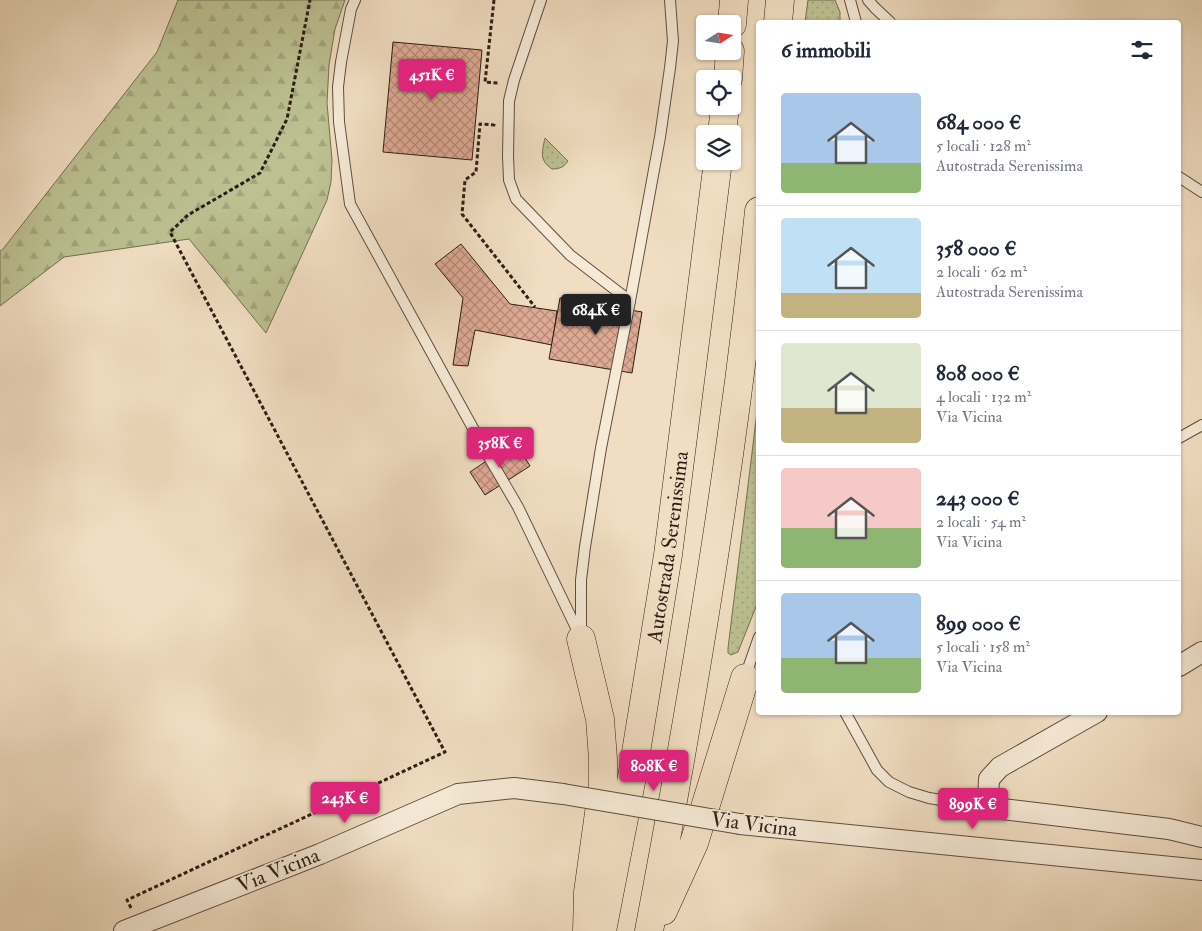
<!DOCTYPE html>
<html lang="it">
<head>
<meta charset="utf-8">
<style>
	:root { --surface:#fff; --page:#f2f2f3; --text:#1f2937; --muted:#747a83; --line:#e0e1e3; --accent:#db2777 }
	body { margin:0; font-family:"IM FELL Double Pica",serif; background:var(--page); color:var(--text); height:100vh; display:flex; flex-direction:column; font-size:19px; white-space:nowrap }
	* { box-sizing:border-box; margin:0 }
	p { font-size:16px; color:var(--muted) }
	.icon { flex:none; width:28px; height:28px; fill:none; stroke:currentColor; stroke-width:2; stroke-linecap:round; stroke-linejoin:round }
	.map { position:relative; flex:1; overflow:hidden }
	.drawer { position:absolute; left:756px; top:20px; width:425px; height:695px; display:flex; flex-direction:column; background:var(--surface); border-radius:5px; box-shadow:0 1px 4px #0004 }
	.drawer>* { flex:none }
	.needle { width:32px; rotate:78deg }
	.controls { position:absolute; left:696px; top:15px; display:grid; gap:10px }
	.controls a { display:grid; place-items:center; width:45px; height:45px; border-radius:5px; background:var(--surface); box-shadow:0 1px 4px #0004; font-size:25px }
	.price { position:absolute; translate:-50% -42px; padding:0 11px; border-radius:5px; background:var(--accent); color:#fff; font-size:16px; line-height:32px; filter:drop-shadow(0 1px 2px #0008) }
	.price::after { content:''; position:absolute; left:50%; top:30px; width:15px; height:11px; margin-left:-8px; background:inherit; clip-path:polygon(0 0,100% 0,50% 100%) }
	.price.current { background:#222; color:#fff }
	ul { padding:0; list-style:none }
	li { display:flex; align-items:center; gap:15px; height:125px; padding:0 25px }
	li+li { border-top:1px solid var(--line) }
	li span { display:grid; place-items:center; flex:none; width:140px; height:100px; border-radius:5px; color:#555 }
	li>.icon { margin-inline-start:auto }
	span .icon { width:60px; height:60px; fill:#fffc; stroke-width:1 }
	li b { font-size:21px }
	h2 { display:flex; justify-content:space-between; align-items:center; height:60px; padding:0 25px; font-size:21px }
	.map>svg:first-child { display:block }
</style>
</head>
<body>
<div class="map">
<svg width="1202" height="931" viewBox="0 0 1202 931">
	<defs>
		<pattern id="grass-dots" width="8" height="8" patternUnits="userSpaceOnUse" patternTransform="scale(1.25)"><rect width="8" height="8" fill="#bcc192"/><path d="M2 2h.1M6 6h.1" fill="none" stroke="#a2a57d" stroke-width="1.8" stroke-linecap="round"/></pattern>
		<pattern id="forest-firs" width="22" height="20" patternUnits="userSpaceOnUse" patternTransform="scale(1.25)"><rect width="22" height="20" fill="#bcc192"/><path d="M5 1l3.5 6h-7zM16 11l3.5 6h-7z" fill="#a2a57d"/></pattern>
		<pattern id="building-cross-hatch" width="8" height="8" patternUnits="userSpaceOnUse" patternTransform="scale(1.25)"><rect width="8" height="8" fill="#dfaa94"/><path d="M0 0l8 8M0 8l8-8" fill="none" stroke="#b58a78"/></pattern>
	</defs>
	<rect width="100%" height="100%" fill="#f1dec2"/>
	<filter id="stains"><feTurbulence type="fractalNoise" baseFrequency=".004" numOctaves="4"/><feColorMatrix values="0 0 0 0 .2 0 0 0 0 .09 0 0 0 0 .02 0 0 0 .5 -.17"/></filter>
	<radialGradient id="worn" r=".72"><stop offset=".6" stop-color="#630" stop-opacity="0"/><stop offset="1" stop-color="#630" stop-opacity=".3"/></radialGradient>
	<g fill="url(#grass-dots)" stroke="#747054">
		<polygon points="808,0 835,0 840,12 840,22 805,22"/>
		<path d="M545,138L568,161C564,167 560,169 552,169C539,160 542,152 545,138Z"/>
		<polygon points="759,396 759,599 738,652 731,655 728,653 728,648"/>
	</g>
	<polygon fill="url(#forest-firs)" stroke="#747054" points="178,0 345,0 335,29 329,65 327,103 332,160 331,182 327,200 266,333 189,239 64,257 0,306 0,251 3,249 157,52"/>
	<g fill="url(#building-cross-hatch)" stroke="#2c1e16">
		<polygon points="393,42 482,50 472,160 383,152"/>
		<polygon points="461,244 510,304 557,311 552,345 475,330 468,366 453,365 463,298 435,264"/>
		<polygon points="560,298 642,312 632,373 549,359"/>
		<polygon points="515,442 530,466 485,495 470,472"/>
	</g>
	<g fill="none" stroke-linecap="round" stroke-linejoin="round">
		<defs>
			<g id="service">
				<polyline points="355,0 351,9 341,62 338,87 339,122 350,204 486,452 518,507 580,636"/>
				<polyline points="541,0 514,80 509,101 508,156 509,180 516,199 570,255 630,301 601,448 585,547 581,580 581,638"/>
				<polyline points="850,0 856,22"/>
				<polyline points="868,0 875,8 890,22"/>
				<polyline points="1179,177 1202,192"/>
				<polyline points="630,301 660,137 670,68 673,41 670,0"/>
				<polyline points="1179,438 1202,425"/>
				<polyline points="745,677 759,637"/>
				<polyline points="845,712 877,770 889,782 909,792 929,798 953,802 965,800 989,792"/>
			</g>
			<g id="minor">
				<polyline points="1179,666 1202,652"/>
				<polyline points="1097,712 1000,767 989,779 988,799 1002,809 1169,829 1202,837"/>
				<polyline points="740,824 1202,870"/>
				<polyline points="124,931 320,854 458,794 514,788 563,794"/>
			</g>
			<g id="motorway">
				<polyline points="778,22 780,0"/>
				<polyline points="732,24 734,0"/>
				<polyline points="728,79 730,51"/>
				<polyline points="722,134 725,106"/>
				<polyline points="581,639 600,719 603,759 603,784 588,892 587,931"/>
				<polyline points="663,911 694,843 745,678"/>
				<path id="s1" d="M602,931L632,777L668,555L718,161"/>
				<path d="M649,931C694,692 734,453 759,211"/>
			</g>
		</defs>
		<use href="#service" stroke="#5d4e41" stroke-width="12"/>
		<use href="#minor" stroke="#5d4e41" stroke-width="22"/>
		<use href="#motorway" stroke="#2c1e16" stroke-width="29"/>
		<g stroke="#2c1e16" stroke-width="3" stroke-dasharray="4 2.5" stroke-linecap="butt">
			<polyline points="494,0 485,82 498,83"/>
			<polyline points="494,124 494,125 480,124 476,172 465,180 462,214 535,307"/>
			<polyline points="131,908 127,900 445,752 170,232 188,215 260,173 287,119 310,0"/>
		</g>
		<use href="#service" stroke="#f6ead7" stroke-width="10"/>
		<use href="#minor" stroke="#f6ead7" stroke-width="20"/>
		<use href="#motorway" stroke="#f1dec2" stroke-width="28"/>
		<defs>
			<polyline id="minor-bridge" points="563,794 740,824"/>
		</defs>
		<use href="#minor-bridge" stroke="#5d4e41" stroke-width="22" stroke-linecap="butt"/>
		<use href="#minor-bridge" stroke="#f6ead7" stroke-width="20"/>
	</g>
	<g text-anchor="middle" stroke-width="4" stroke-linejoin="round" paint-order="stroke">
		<g font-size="21" fill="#2c1e16" stroke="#f6ead7">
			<text dy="7" stroke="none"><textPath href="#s1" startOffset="390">Autostrada Serenissima</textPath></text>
			<text transform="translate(754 824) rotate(7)" y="7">Via Vicina</text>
			<text transform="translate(278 870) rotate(-22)" y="7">Via Vicina</text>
		</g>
	</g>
	<rect width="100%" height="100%" filter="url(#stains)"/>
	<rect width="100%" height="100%" fill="url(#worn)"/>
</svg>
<div class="controls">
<a><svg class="needle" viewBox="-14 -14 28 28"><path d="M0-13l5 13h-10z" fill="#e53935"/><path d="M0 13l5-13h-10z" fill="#747a83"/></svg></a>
<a><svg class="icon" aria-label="locate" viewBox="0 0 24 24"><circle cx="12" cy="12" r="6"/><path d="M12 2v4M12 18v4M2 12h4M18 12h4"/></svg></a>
<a><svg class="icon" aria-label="layers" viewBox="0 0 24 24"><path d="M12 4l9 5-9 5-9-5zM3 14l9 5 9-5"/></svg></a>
</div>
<b class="price" style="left:432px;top:101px">451K €</b>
<b class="price current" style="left:596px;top:336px">684K €</b>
<b class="price" style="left:500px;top:469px">358K €</b>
<b class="price" style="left:654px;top:792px">808K €</b>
<b class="price" style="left:345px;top:824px">243K €</b>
<b class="price" style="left:973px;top:830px">899K €</b>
<section class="drawer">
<h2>6 immobili<svg class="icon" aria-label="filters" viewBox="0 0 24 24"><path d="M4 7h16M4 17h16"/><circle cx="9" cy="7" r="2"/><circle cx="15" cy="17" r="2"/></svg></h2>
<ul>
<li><span style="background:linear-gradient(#a9c7e8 70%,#8fb573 0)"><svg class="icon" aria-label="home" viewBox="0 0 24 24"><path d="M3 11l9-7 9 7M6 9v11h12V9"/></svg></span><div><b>684 000 €</b><p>5 locali · 128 m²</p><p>Autostrada Serenissima</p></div></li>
<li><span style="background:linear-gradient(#bfe0f5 75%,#c2b280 0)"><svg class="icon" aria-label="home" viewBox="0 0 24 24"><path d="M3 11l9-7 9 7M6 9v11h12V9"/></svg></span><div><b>358 000 €</b><p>2 locali · 62 m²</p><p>Autostrada Serenissima</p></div></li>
<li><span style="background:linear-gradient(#dfe7d0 65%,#c2b280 0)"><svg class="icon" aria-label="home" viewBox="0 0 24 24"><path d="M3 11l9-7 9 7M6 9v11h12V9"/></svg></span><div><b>808 000 €</b><p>4 locali · 132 m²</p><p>Via Vicina</p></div></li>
<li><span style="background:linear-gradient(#f6c9c9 60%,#8fb573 0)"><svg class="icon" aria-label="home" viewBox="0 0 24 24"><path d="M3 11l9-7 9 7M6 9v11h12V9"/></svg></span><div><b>243 000 €</b><p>2 locali · 54 m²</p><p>Via Vicina</p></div></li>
<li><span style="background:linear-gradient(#a9c7e8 65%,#8fb573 0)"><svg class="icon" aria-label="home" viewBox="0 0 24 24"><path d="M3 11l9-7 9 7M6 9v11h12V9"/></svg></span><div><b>899 000 €</b><p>5 locali · 158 m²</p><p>Via Vicina</p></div></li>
</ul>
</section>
</div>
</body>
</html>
